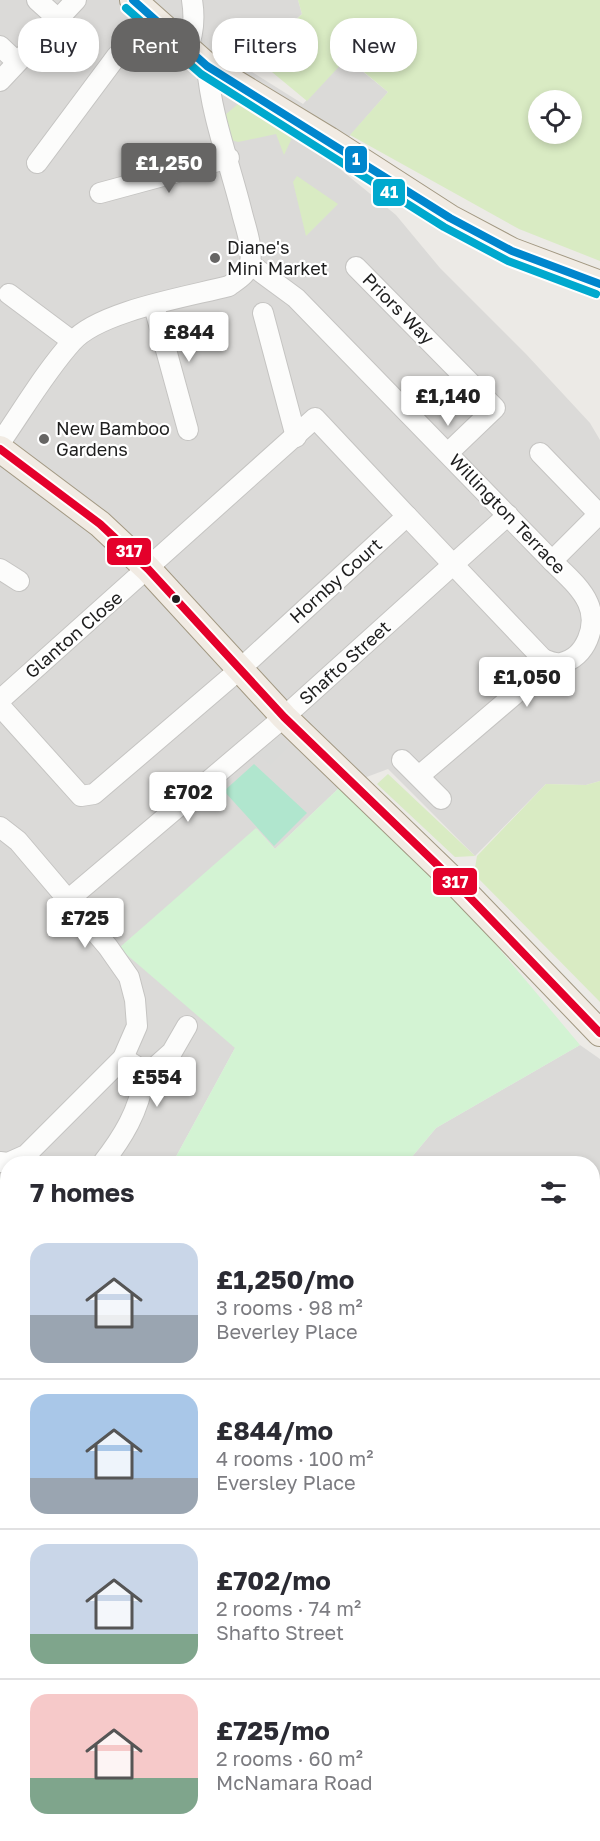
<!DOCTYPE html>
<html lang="en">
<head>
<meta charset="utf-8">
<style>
	:root { --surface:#fff; --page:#f2f2f3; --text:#2b2b33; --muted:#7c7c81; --line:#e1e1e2; --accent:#666564 }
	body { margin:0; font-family:"Golos Text",sans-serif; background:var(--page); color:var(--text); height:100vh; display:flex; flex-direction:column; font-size:22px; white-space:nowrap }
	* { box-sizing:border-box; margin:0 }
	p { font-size:20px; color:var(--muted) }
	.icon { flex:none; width:33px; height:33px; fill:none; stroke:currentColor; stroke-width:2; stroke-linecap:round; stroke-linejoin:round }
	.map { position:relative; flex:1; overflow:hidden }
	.sheet { position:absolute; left:0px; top:1156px; width:600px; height:686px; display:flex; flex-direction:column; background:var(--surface); border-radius:24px 24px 0 0; box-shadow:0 3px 9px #0003 }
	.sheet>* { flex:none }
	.top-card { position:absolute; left:18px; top:18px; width:564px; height:54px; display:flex; gap:12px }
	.fabs { position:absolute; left:528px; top:90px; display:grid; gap:12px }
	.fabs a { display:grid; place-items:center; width:54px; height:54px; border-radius:50%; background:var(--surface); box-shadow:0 3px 9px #0003; font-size:30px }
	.price { position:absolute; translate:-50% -51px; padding:0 14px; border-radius:6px; background:#fff; color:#222; font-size:20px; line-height:39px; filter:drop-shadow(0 2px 3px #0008) }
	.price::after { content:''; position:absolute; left:50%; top:36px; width:18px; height:14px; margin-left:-9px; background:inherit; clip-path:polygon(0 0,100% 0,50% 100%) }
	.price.on { background:var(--accent); color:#fff }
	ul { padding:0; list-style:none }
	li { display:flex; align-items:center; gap:18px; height:150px; padding:0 30px }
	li+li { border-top:2px solid var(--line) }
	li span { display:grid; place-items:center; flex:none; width:168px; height:120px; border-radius:18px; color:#555 }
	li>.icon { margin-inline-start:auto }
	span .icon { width:72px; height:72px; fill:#fffc; stroke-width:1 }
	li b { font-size:26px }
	h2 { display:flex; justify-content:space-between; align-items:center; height:72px; padding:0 30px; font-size:26px }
	.chip { padding:0 21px; border-radius:24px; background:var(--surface); box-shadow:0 3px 9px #0003; font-size:21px; line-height:54px }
	.chip.on { background:var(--accent); color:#fff }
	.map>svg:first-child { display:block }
</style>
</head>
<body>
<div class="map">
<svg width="600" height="1841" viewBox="0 0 600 1841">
	<rect width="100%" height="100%" fill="#eceae6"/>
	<g fill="#dbdad8">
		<polygon points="0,0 298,0 302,14 241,65 303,104 346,58 388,92 329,160 396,215 440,268 526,354 590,423 600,440 600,781 586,785 546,784 475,856 388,769 340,787 275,849 257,829 235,1048 172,1164 8,1164 7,1179 0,1178"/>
		<polygon points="580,1045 600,1059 600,1464 593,1472 592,1164 406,1164 436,1128"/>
		<polygon points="0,1444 7,1444 8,1834 592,1834 592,1601 600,1595 600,1841 0,1841"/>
	</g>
	<polygon fill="#dadad8" points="278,737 288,747 270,765 258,754"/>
	<g fill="#d9ebc3" fill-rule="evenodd">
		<path d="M298,0H600V261L519,229L350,135L388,92L347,58L307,101L255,58L302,14ZM572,100V134H538V100Z"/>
		<polygon points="238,104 292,138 284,155 276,134 238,142 231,140 225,115"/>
		<polygon points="297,176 338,204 306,236 293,182"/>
		<polygon points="388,774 475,856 455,857 377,784"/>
		<polygon points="600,781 600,1002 474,874 477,856 546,784 586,785"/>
	</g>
	<g fill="#d3f3d3">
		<polygon points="340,787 476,921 580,1045 436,1128 406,1164 172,1164 235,1048 119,948 256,828 275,849"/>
		<polygon points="0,1178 8,1179 8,1444 0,1444"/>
		<polygon points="600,1464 600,1595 593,1601 593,1472"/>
	</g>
	<polygon fill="#b0e6ce" points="254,764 307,813 274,846 224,791"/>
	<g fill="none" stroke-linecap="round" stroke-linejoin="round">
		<defs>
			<g id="minor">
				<polyline points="37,0 58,19"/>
				<polyline points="0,46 17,62"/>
				<path d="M187,50C194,33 195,18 192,0"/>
				<polyline points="0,81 76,0"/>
				<polyline points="37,163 116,57 152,19"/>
				<polyline points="100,193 229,158"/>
				<path d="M250,264L296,298L552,561C564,573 581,587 588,603C598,625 586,658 561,663C556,664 548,661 543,659L527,684L419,776"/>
				<polyline points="356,267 495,408 448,453"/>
				<polyline points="9,294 72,341"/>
				<polyline points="154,306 188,430"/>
				<polyline points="263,313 296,437"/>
				<path d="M0,443C23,410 45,372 72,342C99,311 187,297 229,286C237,280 248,274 250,263C253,247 246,229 242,213C230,164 211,116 207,66"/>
				<polyline points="540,453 599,514 552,561"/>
				<polyline points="407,516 543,659"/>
				<polyline points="0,569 19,581"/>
				<polyline points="0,700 315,418 407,516 239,670 94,794 81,796 0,706"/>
				<polyline points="402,760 441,799"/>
				<polyline points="0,827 18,841 108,947 129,977 135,1000 137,1026 123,1058 26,1155 8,1163 0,1162"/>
				<polyline points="68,900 284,717 508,515"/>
				<polyline points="144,1077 172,1052 187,1026"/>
				<path d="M102,1164C123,1137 139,1111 144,1077L136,1066L123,1058"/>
				<polyline points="592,1237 600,1244"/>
				<polyline points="592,1384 600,1376"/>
				<polyline points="0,1518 8,1518"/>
				<polyline points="0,1590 8,1594"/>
				<polyline points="0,1681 8,1687"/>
				<polyline points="592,1702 600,1696"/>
				<polyline points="194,1834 202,1841"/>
				<polyline points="550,1834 556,1841"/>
				<polyline points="4,1841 9,1834"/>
				<polyline points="301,1841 306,1834"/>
				<polyline points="481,1841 485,1834"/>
			</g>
			<g id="major">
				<polyline points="133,0 207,66 329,140 450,218 512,251 600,284"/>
				<polyline points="0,449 100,524 148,569 284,717 454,881 600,1033"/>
			</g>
		</defs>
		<use href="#minor" stroke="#c5c4c2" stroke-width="22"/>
		<use href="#major" stroke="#a29882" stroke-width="28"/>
		<use href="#minor" stroke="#fcfcfb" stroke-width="20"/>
		<use href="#major" stroke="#f1ebe3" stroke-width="26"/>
		<defs>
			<polyline id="bus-1" points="0,449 100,524 148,569 284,717 454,881 600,1033"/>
			<polyline id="bus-2" points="133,0 207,66 450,218 512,251 600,284"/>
			<polyline id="bus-3" points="126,8 201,74 444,227 508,261 596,294"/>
		</defs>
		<use href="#bus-1" stroke="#fff" stroke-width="12"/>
		<use href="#bus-2" stroke="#fff" stroke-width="12"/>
		<use href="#bus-3" stroke="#fff" stroke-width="12"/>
		<use href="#bus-1" stroke="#e4002b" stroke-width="8"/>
		<use href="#bus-2" stroke="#0086cd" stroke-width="8"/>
		<use href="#bus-3" stroke="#00a9ce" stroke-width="8"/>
	</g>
	<g fill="#666564" stroke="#fff" stroke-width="2">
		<circle cx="215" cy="258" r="6"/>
		<circle cx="44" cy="439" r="6"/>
	</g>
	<circle fill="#1e1e1e" stroke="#fff" stroke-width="2" cx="176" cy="599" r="5"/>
	<g text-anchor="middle" stroke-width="4.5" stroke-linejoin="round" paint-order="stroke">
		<g font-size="18" fill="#1e1e1e" stroke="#fff" text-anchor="start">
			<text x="227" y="254">Diane's<tspan x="227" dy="21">Mini Market</tspan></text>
			<text x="56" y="435">New Bamboo<tspan x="56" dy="21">Gardens</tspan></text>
		</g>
		<g font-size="18" fill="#1e1e1e" stroke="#fff">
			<text transform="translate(398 309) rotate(45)" y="6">Priors Way</text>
			<text transform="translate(507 514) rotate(46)" y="6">Willington Terrace</text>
			<text transform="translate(336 581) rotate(-42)" y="6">Hornby Court</text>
			<text transform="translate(74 635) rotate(-41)" y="6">Glanton Close</text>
			<text transform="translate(345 663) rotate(-42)" y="6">Shafto Street</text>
		</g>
	</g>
	<g stroke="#fff" stroke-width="2">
		<rect x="344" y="145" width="24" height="29" rx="6" fill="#0086cd"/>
		<rect x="372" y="178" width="34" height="29" rx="6" fill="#00a9ce"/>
		<rect x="106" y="537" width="46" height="29" rx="6" fill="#e4002b"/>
		<rect x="432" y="867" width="46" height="29" rx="6" fill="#e4002b"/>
	</g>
	<g font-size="16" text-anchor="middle" font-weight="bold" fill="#fff">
		<text x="356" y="165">1</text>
		<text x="389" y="198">41</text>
		<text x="129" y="557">317</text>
		<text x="455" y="888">317</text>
	</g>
</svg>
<div class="fabs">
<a><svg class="icon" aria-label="locate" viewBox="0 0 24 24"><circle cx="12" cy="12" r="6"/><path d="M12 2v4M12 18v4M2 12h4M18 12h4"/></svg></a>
</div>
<b class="price on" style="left:169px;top:194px">£1,250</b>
<b class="price" style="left:189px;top:363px">£844</b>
<b class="price" style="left:448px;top:427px">£1,140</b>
<b class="price" style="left:527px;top:708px">£1,050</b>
<b class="price" style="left:188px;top:823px">£702</b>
<b class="price" style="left:85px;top:949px">£725</b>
<b class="price" style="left:157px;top:1108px">£554</b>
<div class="top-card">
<a class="chip">Buy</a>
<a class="chip on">Rent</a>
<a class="chip">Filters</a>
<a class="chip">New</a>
</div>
<section class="sheet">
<h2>7 homes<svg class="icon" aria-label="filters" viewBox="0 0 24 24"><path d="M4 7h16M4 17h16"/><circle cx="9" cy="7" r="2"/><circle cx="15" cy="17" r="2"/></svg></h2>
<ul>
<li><span style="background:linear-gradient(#c9d6e8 60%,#9aa5b1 0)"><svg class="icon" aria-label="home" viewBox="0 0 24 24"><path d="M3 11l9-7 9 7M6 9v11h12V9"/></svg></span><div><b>£1,250/mo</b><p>3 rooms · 98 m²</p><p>Beverley Place</p></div></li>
<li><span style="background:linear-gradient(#a9c7e8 70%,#9aa5b1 0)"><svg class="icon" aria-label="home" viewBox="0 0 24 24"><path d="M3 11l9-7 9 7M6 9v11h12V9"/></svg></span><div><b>£844/mo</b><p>4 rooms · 100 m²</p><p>Eversley Place</p></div></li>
<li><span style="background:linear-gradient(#c9d6e8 75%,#7fa58c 0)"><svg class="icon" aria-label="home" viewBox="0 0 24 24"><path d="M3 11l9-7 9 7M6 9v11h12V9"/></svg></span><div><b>£702/mo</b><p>2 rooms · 74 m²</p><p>Shafto Street</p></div></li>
<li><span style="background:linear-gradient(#f6c9c9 70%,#7fa58c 0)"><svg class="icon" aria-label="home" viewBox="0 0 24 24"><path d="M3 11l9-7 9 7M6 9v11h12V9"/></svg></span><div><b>£725/mo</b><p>2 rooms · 60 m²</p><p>McNamara Road</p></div></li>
</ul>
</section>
</div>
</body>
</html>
